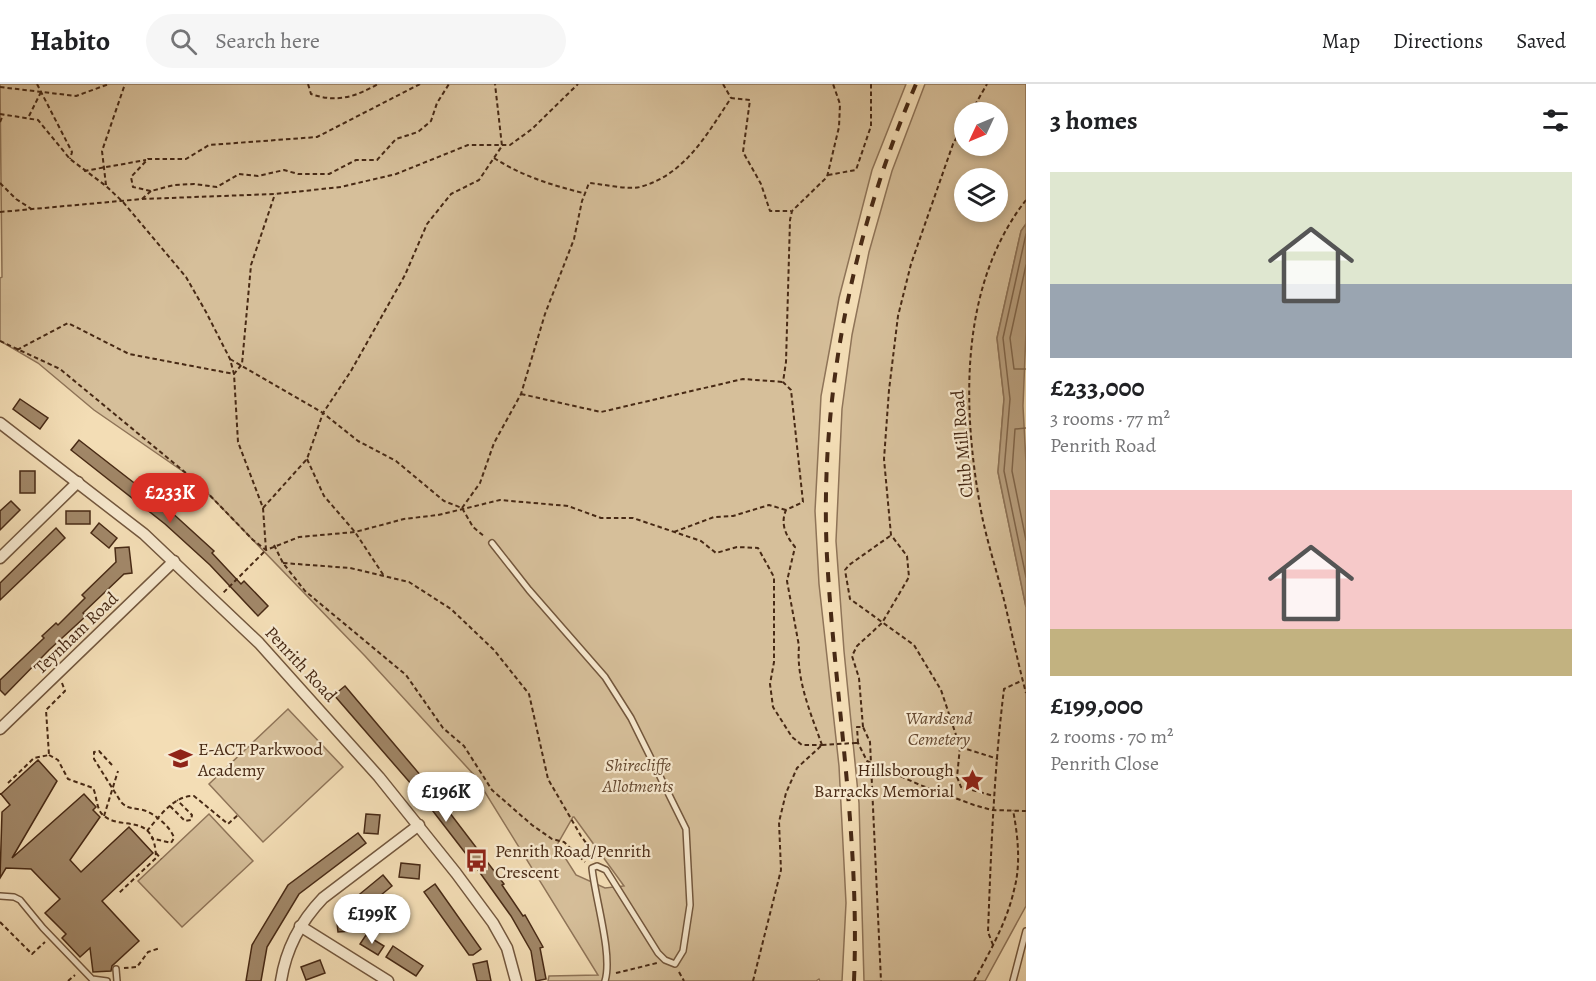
<!DOCTYPE html>
<html lang="en">
<head>
<meta charset="utf-8">
<style>
	:root { --surface:#fff; --page:#f6f6f6; --text:#202124; --muted:#757577; --line:#e0e0e0; --accent:#d93025 }
	body { margin:0; font-family:Alegreya,serif; background:var(--page); color:var(--text); height:100vh; display:flex; flex-direction:column; font-size:22px; white-space:nowrap }
	* { box-sizing:border-box; margin:0 }
	p { font-size:20px; color:var(--muted) }
	.icon { flex:none; width:33px; height:33px; fill:none; stroke:currentColor; stroke-width:2; stroke-linecap:round; stroke-linejoin:round }
	.map { position:relative; flex:1; overflow:hidden }
	.sheet { display:flex; flex-direction:column; background:var(--surface); width:570px }
	.sheet>* { flex:none }
	.needle { width:39px; rotate:226deg }
	.fabs { position:absolute; left:954px; top:18px; display:grid; gap:12px }
	.fabs a { display:grid; place-items:center; width:54px; height:54px; border-radius:50%; background:var(--surface); box-shadow:0 3px 9px #0003; font-size:30px }
	.price { position:absolute; translate:-50% -51px; padding:0 14px; border-radius:21px; background:#fff; color:#222; font-size:20px; line-height:39px; filter:drop-shadow(0 2px 3px #0008) }
	.price::after { content:''; position:absolute; left:50%; top:36px; width:18px; height:14px; margin-left:-9px; background:inherit; clip-path:polygon(0 0,100% 0,50% 100%) }
	.price.selected { background:var(--accent); color:#fff }
	ul { padding:0; list-style:none }
	li { display:grid; align-content:center; gap:12px; height:318px; padding:0 24px }
	li span { display:grid; place-items:center; height:186px; border-radius:0px; color:#555 }
	li>.icon { margin-inline-start:auto }
	span .icon { width:108px; height:108px; fill:#fffc; stroke-width:1 }
	li b { font-size:26px }
	h2 { display:flex; justify-content:space-between; align-items:center; height:72px; padding:0 24px; font-size:26px }
	header { display:flex; align-items:center; gap:36px; box-sizing:border-box; height:84px; padding:0 30px; background:var(--surface); border-bottom:2px solid var(--line) }
	header strong { font-size:28px }
	nav { display:flex; gap:33px; margin-inline-start:auto; font-size:21px }
	.search { width:420px; height:54px; background:var(--page); display:flex; align-items:center; gap:15px; box-sizing:border-box; padding:0 21px; border-radius:33px; color:var(--muted); font-size:22px }
	main { display:flex; flex:1; min-height:0 }
	.map>svg:first-child { display:block }
</style>
</head>
<body>
<header>
<strong>Habito</strong>
<div class="search"><svg class="icon" aria-label="search" viewBox="0 0 24 24"><circle cx="10" cy="10" r="6"/><path d="M15 15l6 6"/></svg>Search here</div>
<nav><a>Map</a><a>Directions</a><a>Saved</a></nav>
</header>
<main>
<div class="map">
<svg width="1026" height="897" viewBox="0 0 1026 897">
	<rect width="100%" height="100%" fill="#f3ddb5"/>
	<filter id="stains"><feTurbulence type="fractalNoise" baseFrequency=".00333" numOctaves="4"/><feColorMatrix values="0 0 0 0 .2 0 0 0 0 .09 0 0 0 0 .02 0 0 0 .5 -.17"/></filter>
	<radialGradient id="worn" r=".72"><stop offset=".6" stop-color="#630" stop-opacity="0"/><stop offset="1" stop-color="#630" stop-opacity=".3"/></radialGradient>
	<g fill="#d6bf9a" stroke="#8f7458" stroke-width="1.5" fill-rule="evenodd">
		<path d="M0,0H906L872,86L839,214L821,312L815,427L819,500L839,682L846,819L842,897H820L819,895L816,897H548L549,892L598,891L475,692L365,572L194,395L94,326L38,279L0,257V194L2,193ZM573,733H574L624,802L605,804L576,791L557,761Z"/>
		<path d="M925,0H1026V140L1021,147L997,254L1004,315L998,388L1026,523V822L985,897H864L859,719L844,567L836,457L842,325L852,251L869,168L892,87ZM964,28H998V62H964ZM964,94H998V128H964Z"/>
		<polygon points="288,625 343,683 263,758 209,700"/>
		<polygon points="209,730 253,777 182,843 138,797"/>
	</g>
	<polygon fill="#b9a07f" stroke="#8c7155" stroke-width="1.5" points="1026,140 1026,248 1023,322 1026,378 1026,523 998,388 1004,315 997,254 1021,147"/>
	<g fill="none" stroke-linecap="round" stroke-linejoin="round">
		<g stroke="#80654a" stroke-width="1.5">
			<polyline points="1026,150 1003,254 1010,315 1004,387 1026,493"/>
			<polyline points="1026,181 1010,254 1014,285 1026,285"/>
			<polyline points="1026,344 1015,345 1012,387 1026,456"/>
		</g>
	</g>
	<g fill="#a18768" stroke="#482a15" stroke-width="1.5">
		<polygon points="20,315 48,334 40,345 13,325"/>
		<polygon points="79,356 169,426 214,467 212,469 241,500 244,497 268,522 258,532 210,481 165,440 71,366"/>
		<rect x="20" y="387" width="15" height="22"/>
		<polygon points="11,417 20,426 0,446 0,427"/>
		<rect x="66" y="427" width="24" height="13"/>
		<polygon points="99,439 117,454 109,464 91,449"/>
		<polygon points="56,444 65,454 0,516 0,499"/>
		<polygon points="129,463 132,489 124,490 104,509 83,529 86,532 49,566 5,611 0,606 0,596 44,554 42,552 56,539 58,541 85,514 82,511 116,478 115,464"/>
		<polygon points="345,602 427,699 504,800 502,801 523,832 525,831 543,863 540,864 546,895 536,897 531,867 511,832 473,779 419,709 334,611"/>
		<polygon points="38,676 57,697 12,774 84,710 96,723 93,726 100,733 70,776 81,788 129,743 153,769 102,817 139,857 112,882 111,887 93,888 90,864 80,873 62,854 66,850 45,829 60,815 31,785 6,784 0,794 2,728 10,721 1,710"/>
		<polygon points="366,730 380,731 378,750 364,749"/>
		<polygon points="358,749 366,759 299,810 267,863 261,897 246,897 252,861 288,801"/>
		<polygon points="401,779 420,781 419,795 399,793"/>
		<polygon points="383,791 392,802 364,825 355,814"/>
		<polygon points="435,800 481,865 473,871 469,871 424,808"/>
		<polygon points="350,828 352,847 338,848 336,830"/>
		<polygon points="366,851 384,862 378,871 360,860"/>
		<polygon points="393,862 423,882 416,892 386,873"/>
		<polygon points="320,876 325,889 306,896 301,883"/>
		<polygon points="487,877 491,897 477,897 473,880"/>
	</g>
	<g fill="none" stroke-linecap="round" stroke-linejoin="round">
		<defs>
			<g id="service">
				<path d="M492,459L529,506L605,593L631,634L686,745L690,821L683,867L675,880L665,876L658,869L606,786L597,782L592,784C595,814 613,871 605,897"/>
				<polyline points="0,812 14,813 20,816 43,844 92,895 107,897"/>
				<polyline points="116,885 117,897"/>
				<polyline points="1013,897 1026,847"/>
			</g>
			<g id="minor">
				<polyline points="0,339 144,450 259,559 379,693 456,789 493,839 507,864 516,897"/>
				<polyline points="0,474 78,398"/>
				<polyline points="0,645 174,477"/>
				<polyline points="300,842 388,897"/>
				<path d="M281,897C286,864 300,838 323,814L419,741"/>
			</g>
		</defs>
		<use href="#service" stroke="#73573d" stroke-width="8"/>
		<use href="#minor" stroke="#73573d" stroke-width="13"/>
		<g stroke="#482a15" stroke-width="2" stroke-dasharray="4.5 3" stroke-linecap="butt">
			<polyline points="37,0 72,68 70,75"/>
			<path d="M308,0L311,10C337,19 355,13 378,0"/>
			<polyline points="420,0 317,53 209,61 186,75 148,75 131,93 133,103 151,107 174,101 194,100 217,103 239,90 258,92 284,86 298,90 329,90 356,76 377,76 396,55 418,48 431,37 437,19 449,0"/>
			<polyline points="723,0 731,14"/>
			<polyline points="0,3 76,12 109,0"/>
			<polyline points="971,28 987,0"/>
			<polyline points="0,30 38,36 70,75 106,102 123,118 186,193 206,228 230,275 234,290 238,358 263,424 266,466 222,510"/>
			<polyline points="29,32 41,8"/>
			<polyline points="0,38 3,31"/>
			<path d="M494,74C522,92 551,101 583,109"/>
			<polyline points="84,87 146,76"/>
			<polyline points="828,91 856,86 871,42 871,0"/>
			<polyline points="0,99 16,115 33,126"/>
			<polyline points="106,101 102,67 125,0"/>
			<polyline points="142,115 151,107"/>
			<path d="M1026,116C958,203 962,328 982,432C988,461 998,491 1005,520C1012,550 1018,579 1026,609"/>
			<polyline points="0,128 142,115 275,110 341,103 396,90 468,61 510,61 532,45 578,0"/>
			<polyline points="0,257 60,285 198,399 253,456 266,466 299,453 355,448 404,435 438,431 500,416 568,422 601,434 633,434 701,457 716,469 737,463 758,464 774,493 774,578 770,600 773,623 792,653 802,661 822,661"/>
			<polyline points="17,266 68,239 129,270 234,290 242,280 251,181 275,110"/>
			<polyline points="230,275 323,329 358,357 396,377 444,417 462,424 473,443 485,453"/>
			<polyline points="521,310 601,328 743,295 783,298"/>
			<polyline points="307,375 324,412 355,448 384,492"/>
			<polyline points="263,424 307,375 323,329 351,287 405,191 427,140 451,110 479,96 502,62 495,0"/>
			<path d="M462,424L480,399L494,359L521,310L545,230L574,155L582,117L589,99C602,100 628,106 640,103C685,91 707,50 731,14L750,16L743,68L761,100L770,127H791"/>
			<polyline points="674,448 714,433 733,432 769,421 786,426"/>
			<polyline points="890,452 849,481 845,486 850,515 914,561 941,606 960,663 998,675"/>
			<polyline points="274,461 283,479 305,507 406,591 443,644 464,662 492,706 532,741 552,755 564,758 585,778"/>
			<polyline points="283,479 350,484 409,498 451,525 494,566 529,610 548,695 581,752 597,774"/>
			<polyline points="863,643 859,594 852,572 857,562 882,539 909,493 907,472 891,451 884,375 889,306 898,232 911,180 953,60 964,40"/>
			<polyline points="855,659 858,659 867,677 920,701 974,721 992,726 1026,727"/>
			<polyline points="858,659 857,643 863,643 870,658 881,897"/>
			<path d="M822,661C811,630 796,596 799,562L787,497L795,463C786,452 780,440 786,426L803,418L791,306L783,298L786,278L790,136L792,127L827,93L839,43L840,20L833,0"/>
			<polyline points="960,663 957,693 961,703 994,712"/>
			<path d="M49,671L58,676L68,695L93,704C97,712 96,725 103,731C121,748 155,726 156,774L119,809"/>
			<path d="M112,681L99,667L94,668V675L121,718C127,725 134,724 143,726C154,729 171,743 174,754L171,759L151,754"/>
			<polyline points="8,699 34,674 49,671 46,626 65,607 62,599"/>
			<polyline points="0,710 1,710"/>
			<polyline points="170,722 185,737 191,736 192,731 177,716"/>
			<polyline points="104,732 118,687"/>
			<path d="M147,747C159,733 174,711 194,712L228,740L238,731"/>
			<polyline points="156,769 161,775"/>
			<polyline points="0,838 32,870 45,858"/>
			<path d="M993,861L988,848C991,767 994,686 1004,605L1023,596"/>
			<polyline points="124,884 137,883 148,868 160,864"/>
			<polyline points="679,888 684,897"/>
			<polyline points="616,889 657,879"/>
			<polyline points="68,897 75,891"/>
			<polyline points="753,897 781,786 779,738 786,709 797,684 822,661"/>
			<path d="M974,897C989,869 1007,838 1014,806C1021,781 1018,752 1013,726"/>
		</g>
		<use href="#service" stroke="#f7e9cf" stroke-width="5"/>
		<use href="#minor" stroke="#f7e9cf" stroke-width="10"/>
		<path stroke="#482a15" stroke-width="4" stroke-dasharray="10 10" stroke-linecap="butt" d="M854,897C860,755 835,615 827,473C819,312 853,147 916,0"/>
		<polyline stroke="#482a15" stroke-width="2" stroke-dasharray="4.5 3" stroke-linecap="butt" points="822,661 855,659"/>
	</g>
	<defs>
		<symbol id="school-bare" viewBox="-9 -9 18 18"><path d="M0-5L7-2L0 1L-7-2ZM-4 1L0 2.5L4 1V4Q0 6-4 4Z" fill="#8f2418" stroke="#f7e9cf" stroke-width="2.5" paint-order="stroke"/></symbol>
		<symbol id="sight-bare" viewBox="-9 -9 18 18"><path d="M0-6L1.8-2.2L6-1.7L2.9 1.2L3.7 5.4L0 3.3L-3.7 5.4L-2.9 1.2L-6-1.7L-1.8-2.2Z" fill="#8f2418" stroke="#f7e9cf" stroke-width="2.5" paint-order="stroke"/></symbol>
		<symbol id="bus-bare" viewBox="-9 -9 18 18"><path d="M-5-6H5V4H4V6H2V4H-2V6H-4V4H-5ZM-3.5-4V0h7V-4ZM-3.5 1.2v1.5H-2V1.2ZM2 1.2v1.5H3.5V1.2Z" fill="#8f2418" stroke="#f7e9cf" stroke-width="2.5" paint-order="stroke"/></symbol>
	</defs>
	<g fill-rule="evenodd">
		<use href="#school-bare" x="164" y="658" width="33" height="33"/>
		<use href="#sight-bare" x="956" y="680" width="33" height="33"/>
		<use href="#bus-bare" x="460" y="760" width="33" height="33"/>
	</g>
	<g text-anchor="middle" stroke-width="4.5" stroke-linejoin="round" paint-order="stroke">
		<g font-size="18" fill="#482a15" stroke="#f7e9cf">
			<text transform="translate(962 360) rotate(-95)" y="6">Club Mill Road</text>
			<text transform="translate(76 549) rotate(-44)" y="6">Teynham Road</text>
			<text transform="translate(301 580) rotate(47)" y="6">Penrith Road</text>
		</g>
		<g font-size="18" font-style="italic" fill="#644830" stroke="#f7e9cf">
			<text x="939" y="640">Wardsend<tspan x="939" dy="21">Cemetery</tspan></text>
			<text x="638" y="687">Shirecliffe<tspan x="638" dy="21">Allotments</tspan></text>
		</g>
		<g font-size="18" fill="#482a15" stroke="#f7e9cf" text-anchor="start">
			<text x="198" y="671">E-ACT Parkwood<tspan x="198" dy="21">Academy</tspan></text>
			<text x="954" y="692" text-anchor="end">Hillsborough<tspan x="954" dy="21">Barracks Memorial</tspan></text>
			<text x="495" y="773">Penrith Road/Penrith<tspan x="495" dy="21">Crescent</tspan></text>
		</g>
	</g>
	<rect width="100%" height="100%" filter="url(#stains)"/>
	<rect width="100%" height="100%" fill="url(#worn)"/>
</svg>
<div class="fabs">
<a><svg class="needle" viewBox="-14 -14 28 28"><path d="M0-13l5 13h-10z" fill="#e53935"/><path d="M0 13l5-13h-10z" fill="#757577"/></svg></a>
<a><svg class="icon" aria-label="layers" viewBox="0 0 24 24"><path d="M12 4l9 5-9 5-9-5zM3 14l9 5 9-5"/></svg></a>
</div>
<b class="price selected" style="left:170px;top:440px">£233K</b>
<b class="price" style="left:446px;top:739px">£196K</b>
<b class="price" style="left:372px;top:861px">£199K</b>
</div>
<section class="sheet">
<h2>3 homes<svg class="icon" aria-label="filters" viewBox="0 0 24 24"><path d="M4 7h16M4 17h16"/><circle cx="9" cy="7" r="2"/><circle cx="15" cy="17" r="2"/></svg></h2>
<ul>
<li><span style="background:linear-gradient(#dfe7d0 60%,#9aa5b1 0)"><svg class="icon" aria-label="home" viewBox="0 0 24 24"><path d="M3 11l9-7 9 7M6 9v11h12V9"/></svg></span><div><b>£233,000</b><p>3 rooms · 77 m²</p><p>Penrith Road</p></div></li>
<li><span style="background:linear-gradient(#f6c9c9 75%,#c2b280 0)"><svg class="icon" aria-label="home" viewBox="0 0 24 24"><path d="M3 11l9-7 9 7M6 9v11h12V9"/></svg></span><div><b>£199,000</b><p>2 rooms · 70 m²</p><p>Penrith Close</p></div></li>
</ul>
</section>
</main>
</body>
</html>
